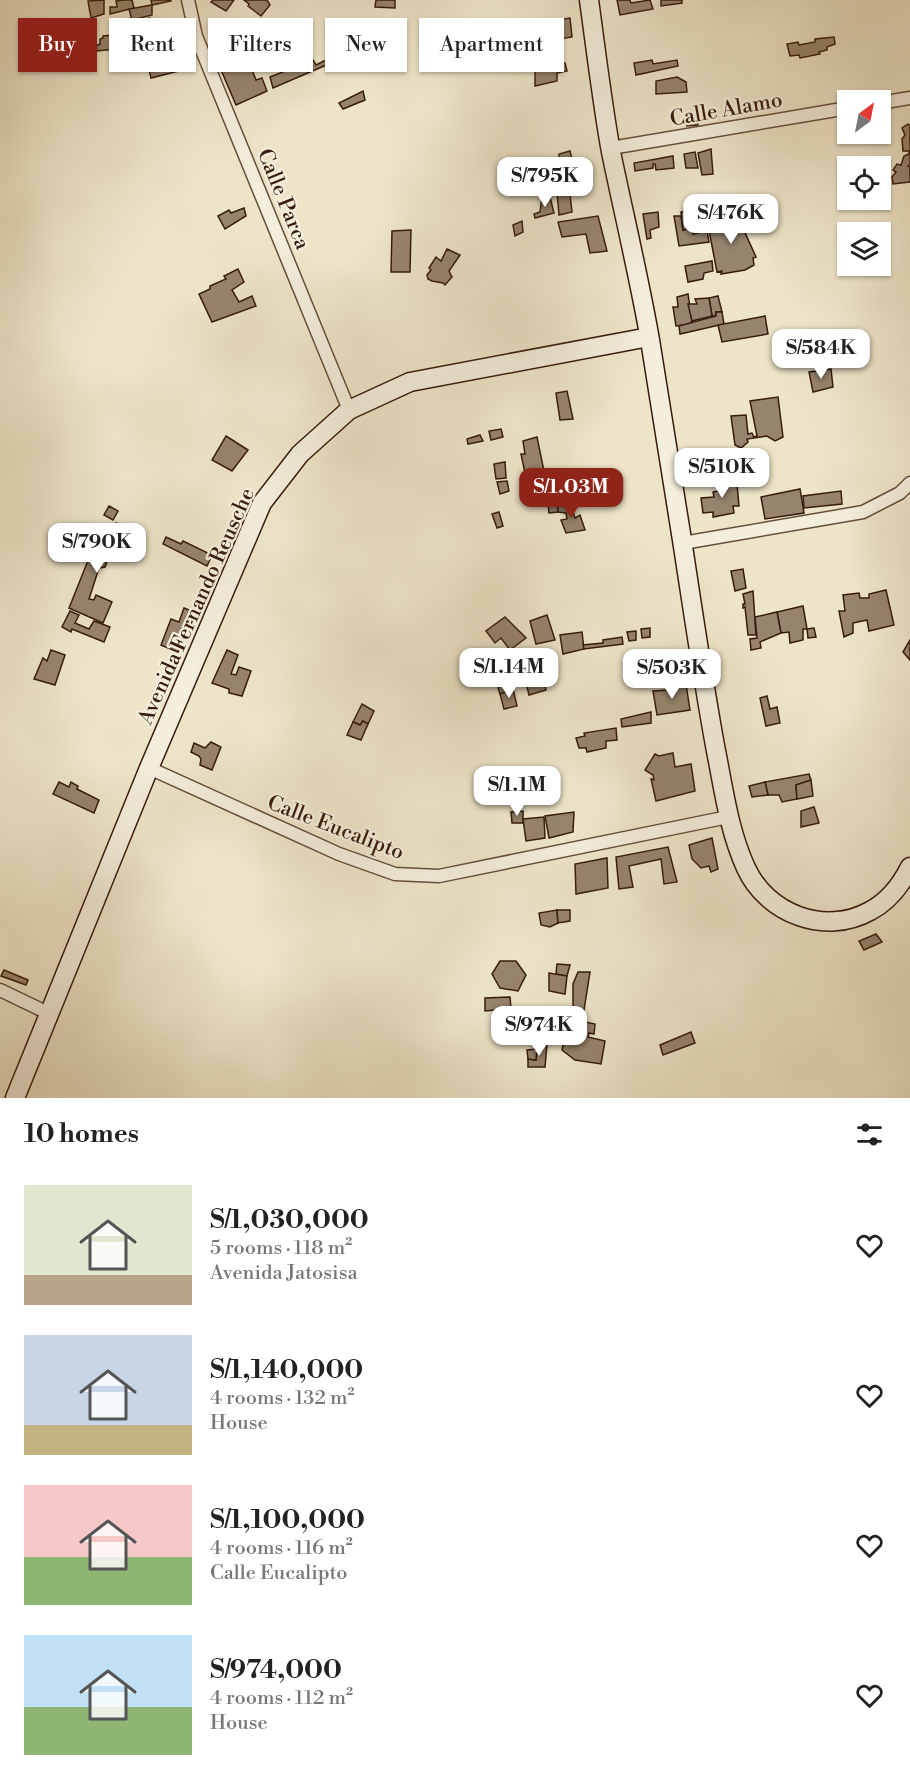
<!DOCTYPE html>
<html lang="en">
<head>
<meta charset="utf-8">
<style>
	:root { --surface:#fff; --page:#f6f6f6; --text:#222; --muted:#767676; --accent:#8f2418 }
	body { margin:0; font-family:"Libre Bodoni",serif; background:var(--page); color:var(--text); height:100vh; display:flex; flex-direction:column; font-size:22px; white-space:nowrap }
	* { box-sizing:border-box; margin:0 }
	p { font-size:20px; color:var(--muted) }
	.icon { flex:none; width:33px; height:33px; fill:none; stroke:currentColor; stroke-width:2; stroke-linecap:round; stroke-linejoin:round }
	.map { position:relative; height:1098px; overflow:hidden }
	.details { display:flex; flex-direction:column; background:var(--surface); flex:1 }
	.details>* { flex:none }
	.hud { position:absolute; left:18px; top:18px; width:600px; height:54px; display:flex; gap:12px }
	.needle { width:39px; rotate:32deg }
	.buttons { position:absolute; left:837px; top:90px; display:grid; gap:12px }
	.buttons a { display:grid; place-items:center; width:54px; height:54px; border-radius:0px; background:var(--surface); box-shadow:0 2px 4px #0004; font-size:30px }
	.price { position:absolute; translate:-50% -51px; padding:0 14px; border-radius:12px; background:#fff; color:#222; font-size:20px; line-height:39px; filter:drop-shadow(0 2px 3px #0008) }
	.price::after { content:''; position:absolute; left:50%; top:36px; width:18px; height:14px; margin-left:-9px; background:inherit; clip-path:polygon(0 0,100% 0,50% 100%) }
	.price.current { background:var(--accent); color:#fff }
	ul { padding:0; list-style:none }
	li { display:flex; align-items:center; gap:18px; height:150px; padding:0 24px }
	li span { display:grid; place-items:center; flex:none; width:168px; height:120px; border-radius:0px; color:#555 }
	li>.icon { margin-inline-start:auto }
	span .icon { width:72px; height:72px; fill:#fffc; stroke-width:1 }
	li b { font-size:26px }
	h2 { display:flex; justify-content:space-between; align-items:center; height:72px; padding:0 24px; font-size:26px }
	.chip { padding:0 21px; border-radius:0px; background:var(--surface); box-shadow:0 2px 4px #0004; font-size:21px; line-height:54px }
	.chip.current { background:var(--accent); color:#fff }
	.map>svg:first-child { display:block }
</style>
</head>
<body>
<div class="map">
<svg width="910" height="1098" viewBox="0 0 910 1098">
	<rect width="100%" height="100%" fill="#eee5c9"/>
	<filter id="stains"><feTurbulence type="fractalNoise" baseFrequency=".00333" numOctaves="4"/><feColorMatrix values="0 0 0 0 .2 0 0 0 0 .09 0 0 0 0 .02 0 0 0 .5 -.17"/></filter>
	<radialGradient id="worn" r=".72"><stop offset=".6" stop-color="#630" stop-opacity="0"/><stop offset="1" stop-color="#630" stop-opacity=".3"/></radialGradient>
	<g fill="#97846e" stroke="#381b0c" stroke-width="1.5">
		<polygon points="104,0 104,14 91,18 88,1"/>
		<polygon points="124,0 132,0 134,8 110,14 110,7 117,7 116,1"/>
		<polygon points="151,0 171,0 171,1 152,5"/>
		<polygon points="213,0 234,0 226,11 211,2"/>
		<polygon points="244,0 267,0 270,5 261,16 248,6 249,4"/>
		<polygon points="376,0 395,0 395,8 375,7"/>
		<polygon points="617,0 630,0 631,3 650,0 653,9 620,15"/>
		<polygon points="661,0 682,0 682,3 661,6"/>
		<polygon points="152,5 152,15 132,20 129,9"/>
		<polygon points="150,18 154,31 158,30 164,50 169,50 170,57 176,56 179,71 151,78 145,53 136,55 133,43 140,42 136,22"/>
		<polygon points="570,18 572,37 543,42 539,23"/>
		<polygon points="124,21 127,38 124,40 126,48 97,51 96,46 100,44 100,39 103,38 103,36 114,35 113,22"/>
		<polygon points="175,23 179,43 165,49 158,25"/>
		<polygon points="222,24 224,35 214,40 210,29"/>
		<polygon points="390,32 393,40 403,37 406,46 388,51 382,36"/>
		<polygon points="834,37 835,44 827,47 827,50 819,52 820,54 800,58 799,55 790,56 787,44 798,42 799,45 815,42 815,39"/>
		<polygon points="230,42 236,61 247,57 256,80 262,78 267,91 236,105 213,51"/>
		<polygon points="336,55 338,60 273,88 270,77 313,60 316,65"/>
		<polygon points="652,60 653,64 677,60 678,66 636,75 634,63"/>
		<polygon points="565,63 567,71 557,73 557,81 535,86 535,68"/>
		<polygon points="677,77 686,82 687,92 656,94 656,81"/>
		<polygon points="363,91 365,100 343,109 339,103"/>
		<polygon points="696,113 698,125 687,126 686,114"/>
		<polygon points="908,124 910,126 910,164 908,166 910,167 910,182 893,184 892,177 896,172 893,170 897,164 901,165 904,156 909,154 909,151 903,151 902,139 905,135 902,128"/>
		<polygon points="711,149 713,174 702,175 698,153"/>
		<polygon points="570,151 572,160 575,159 576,171 554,173 553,170 546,169 546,161 552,160 553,164 559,163 559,154"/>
		<polygon points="695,152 698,168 686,168 684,154"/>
		<polygon points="673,156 674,168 656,170 655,164 653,164 653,168 635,171 634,163"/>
		<polygon points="568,177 572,212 559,215 556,181"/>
		<polygon points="542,197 550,197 554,213 535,218 534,214 540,212"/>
		<polygon points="244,208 246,216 225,229 218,216 229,210 231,213"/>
		<polygon points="700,208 703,208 709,242 679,246 674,216 681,216 683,230 691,228 693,234 698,233 697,227 702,226"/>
		<polygon points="700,208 702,226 697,227 698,233 693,234 691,228 683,230 681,212"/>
		<polygon points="727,209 732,217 737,215 756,257 753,258 754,265 745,270 721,274 722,271 717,272 708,225 718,225 718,213"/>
		<polygon points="658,212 659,227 650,230 651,238 647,239 643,214"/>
		<polygon points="598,216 607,251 590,253 586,234 562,237 558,222"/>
		<polygon points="522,221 523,232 515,236 513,225"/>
		<polygon points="411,230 410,272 391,272 392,231"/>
		<polygon points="447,249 460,255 449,271 452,277 445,285 443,283 432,281 428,279 427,275 431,270 429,268 436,257 441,261"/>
		<polygon points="712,261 713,271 704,273 703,279 688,282 685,266"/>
		<polygon points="238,269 244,282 232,290 239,302 252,296 256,306 212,322 199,294 210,289 210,286 226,279 224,276"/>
		<polygon points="688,294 692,321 690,324 676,326 673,307 678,307 677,297"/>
		<polygon points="718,296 722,312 716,312 716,316 712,316 709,298"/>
		<polygon points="709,298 712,316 692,321 688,304 697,304 695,299"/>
		<polygon points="716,312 722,312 724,324 680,334 679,326 716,316"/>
		<polygon points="765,316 768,334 722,342 718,325"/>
		<polygon points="831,369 833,387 813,392 809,372"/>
		<polygon points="567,391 573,419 560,420 556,393"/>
		<polygon points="778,397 783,437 775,441 767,436 747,439 748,442 741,448 735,445 731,416 746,415 748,434 752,433 754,437 757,436 750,401"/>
		<polygon points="501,429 503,437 491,440 489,431"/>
		<polygon points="480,435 483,441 468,444 467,439"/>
		<polygon points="226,436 248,450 232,471 212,460"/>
		<polygon points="537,437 545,476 533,479 532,471 525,473 521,454 525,454 523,441"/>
		<polygon points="505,462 506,478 496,479 494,464"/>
		<polygon points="728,477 729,484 737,484 739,506 733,506 734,513 713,517 713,512 703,513 701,498 714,497 713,492 718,491 716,480"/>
		<polygon points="507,481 509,491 500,494 497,482"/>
		<polygon points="800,489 804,513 765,519 761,497"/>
		<polygon points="841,491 842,504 804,508 803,496"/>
		<polygon points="559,502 558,512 549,513 548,504"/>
		<polygon points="570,502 575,518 580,515 585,530 566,533 561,520 567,519 566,513 558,512 558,506"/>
		<polygon points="109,506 118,511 113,520 104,515"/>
		<polygon points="499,512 503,526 497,528 492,514"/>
		<polygon points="116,523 129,529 121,544 114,542 105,567 99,568 89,599 94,600 96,595 112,602 103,623 69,608 93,548 87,547 92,534 104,537 108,528 112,529"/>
		<polygon points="166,537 181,544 183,541 212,555 207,566 163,544"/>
		<polygon points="743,569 746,588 735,591 731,571"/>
		<polygon points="886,590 894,625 869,631 867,620 853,623 853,633 844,637 839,611 845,611 843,595 859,593 860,598 869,598 869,594"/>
		<polygon points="753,591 756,635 748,635 745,607 743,608 743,604 745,604 743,594"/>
		<polygon points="803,606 807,629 803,629 803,640 790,643 789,632 781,633 777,612"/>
		<polygon points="184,608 196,613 178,652 161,645 171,619 179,622"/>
		<polygon points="70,611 79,615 75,623 89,629 94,621 110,627 104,642 72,629 71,632 62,627"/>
		<polygon points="777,612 781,633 760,642 761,648 751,650 750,639 757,638 755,617"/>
		<polygon points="547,615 555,640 536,644 530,621"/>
		<polygon points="505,617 526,638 510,650 501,638 495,643 486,631"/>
		<polygon points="650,628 650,637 642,638 641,629"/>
		<polygon points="814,628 816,637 808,638 807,629"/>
		<polygon points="636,631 636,640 629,641 627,632"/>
		<polygon points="582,632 584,649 563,654 560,635"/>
		<polygon points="622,637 623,644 584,649 583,645 603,643 603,640"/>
		<polygon points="910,640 910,660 903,652"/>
		<polygon points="51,650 65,655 55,685 34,679 43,658 47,661"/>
		<polygon points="227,650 238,655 231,674 236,675 239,667 251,671 242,696 229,693 229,689 212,683"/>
		<polygon points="682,652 684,673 675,674 674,653"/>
		<polygon points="505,677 511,690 500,694 498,688 500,686 497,681"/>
		<polygon points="543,678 546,690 529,695 526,683"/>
		<polygon points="686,684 690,710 657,715 653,691 668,690 666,686"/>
		<polygon points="513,689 517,706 504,709 500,694"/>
		<polygon points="767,696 770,709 777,707 780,723 766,726 760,698"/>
		<polygon points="362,704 374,711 368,724 363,721 360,725 353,722"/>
		<polygon points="651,712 651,723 622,727 621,719"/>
		<polygon points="363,721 368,724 361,740 347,735 353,722 360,725"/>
		<polygon points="616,728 617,740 606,741 606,748 587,752 586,748 579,748 576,738 585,736 584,733"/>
		<polygon points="211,742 221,747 212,770 200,765 201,759 199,756 191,752 194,743 205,748"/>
		<polygon points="673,753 675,767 691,764 695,791 656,801 651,779 654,780 653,775 645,770 655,754 659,756"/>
		<polygon points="809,774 811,780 796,785 797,799 782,802 779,795 768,795 765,782"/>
		<polygon points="811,780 813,796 797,799 796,785"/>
		<polygon points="59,782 69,787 71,782 78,786 77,789 99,800 94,813 53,794"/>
		<polygon points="765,782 768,795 752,797 749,786"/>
		<polygon points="814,807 819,823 801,827 801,811"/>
		<polygon points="523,811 523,823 512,823 511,812"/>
		<polygon points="574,812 573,832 549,838 545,816"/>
		<polygon points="544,817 545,838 526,841 523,819"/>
		<polygon points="712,838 718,869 711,872 709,866 701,868 692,859 689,845"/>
		<polygon points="668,847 677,882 664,884 661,859 629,866 633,887 619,889 616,857"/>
		<polygon points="607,858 608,888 576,894 575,864"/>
		<polygon points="557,910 558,923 550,927 541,925 539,913"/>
		<polygon points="557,910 570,910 570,921 558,923"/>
		<polygon points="876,934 882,942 864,950 859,941"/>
		<polygon points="500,961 516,961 526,975 518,991 500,988 492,974"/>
		<polygon points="557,964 570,965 567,976 556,974"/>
		<polygon points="4,970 28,980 26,985 1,976"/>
		<polygon points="578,972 590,972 584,1010 573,1008 573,984"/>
		<polygon points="549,973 567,976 565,994 549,991"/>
		<polygon points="510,997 511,1009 485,1011 485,998"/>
		<polygon points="571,1019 595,1024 594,1034 589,1033 588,1037 605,1041 601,1064 575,1060 562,1050 565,1036 569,1036"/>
		<polygon points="691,1032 695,1043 663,1055 660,1045"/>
		<polygon points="538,1043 547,1044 545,1067 528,1067 528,1059 536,1060"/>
		<polygon points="537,1049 536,1060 528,1059 527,1050"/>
	</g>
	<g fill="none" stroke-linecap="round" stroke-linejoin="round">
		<defs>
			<g id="street">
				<polyline points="188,0 196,36 349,410"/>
				<polyline points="880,103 910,98"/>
				<polyline points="611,148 848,108"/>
				<polyline points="683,543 863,512 900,493 910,483"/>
				<polyline points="149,768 339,854 395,874 439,876 728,817"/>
				<polyline points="0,990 50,1014"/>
			</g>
			<g id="secondary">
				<path d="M589,0C596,50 602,102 611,152C624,215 639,277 650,340C661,407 671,473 682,540C693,611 703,681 716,751C724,791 729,831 746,868C767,914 825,936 870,911C889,901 901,885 910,867"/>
				<polyline points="15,1098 149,768 262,503 300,454 349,410 410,382 649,337"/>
			</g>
		</defs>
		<use href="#street" stroke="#664e3b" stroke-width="15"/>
		<use href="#secondary" stroke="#381b0c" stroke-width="21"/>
		<use href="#street" stroke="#f4eedc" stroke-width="12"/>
		<use href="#secondary" stroke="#f4eedc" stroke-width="18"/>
	</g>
	<g text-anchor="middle" stroke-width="4.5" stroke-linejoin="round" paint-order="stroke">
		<g font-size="21" fill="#381b0c" stroke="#f4eedc">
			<text transform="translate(726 109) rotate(-10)" y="7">Calle Alamo</text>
			<text transform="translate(284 199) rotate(68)" y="7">Calle Parca</text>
			<text transform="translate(196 606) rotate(-66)" y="7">Avenida Fernando Reusche</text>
			<text transform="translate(336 827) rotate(21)" y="7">Calle Eucalipto</text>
		</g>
	</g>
	<rect width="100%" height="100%" filter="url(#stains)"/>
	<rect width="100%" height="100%" fill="url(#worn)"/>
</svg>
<div class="buttons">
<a><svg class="needle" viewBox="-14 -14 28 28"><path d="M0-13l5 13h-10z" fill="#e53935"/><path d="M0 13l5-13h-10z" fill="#767676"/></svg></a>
<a><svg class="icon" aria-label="locate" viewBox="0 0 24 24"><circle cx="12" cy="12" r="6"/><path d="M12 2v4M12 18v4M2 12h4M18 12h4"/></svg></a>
<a><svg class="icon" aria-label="layers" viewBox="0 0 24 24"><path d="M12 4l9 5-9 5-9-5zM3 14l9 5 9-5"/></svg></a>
</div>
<b class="price" style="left:545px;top:208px">S/795K</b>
<b class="price" style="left:731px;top:245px">S/476K</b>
<b class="price" style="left:821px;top:380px">S/584K</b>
<b class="price" style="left:722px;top:499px">S/510K</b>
<b class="price current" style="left:571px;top:519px">S/1.03M</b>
<b class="price" style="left:97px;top:574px">S/790K</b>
<b class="price" style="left:509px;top:699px">S/1.14M</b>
<b class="price" style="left:672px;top:700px">S/503K</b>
<b class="price" style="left:517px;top:817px">S/1.1M</b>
<b class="price" style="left:539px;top:1057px">S/974K</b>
<div class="hud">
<a class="chip current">Buy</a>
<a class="chip">Rent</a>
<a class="chip">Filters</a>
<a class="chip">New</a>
<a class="chip">Apartment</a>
</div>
</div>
<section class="details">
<h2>10 homes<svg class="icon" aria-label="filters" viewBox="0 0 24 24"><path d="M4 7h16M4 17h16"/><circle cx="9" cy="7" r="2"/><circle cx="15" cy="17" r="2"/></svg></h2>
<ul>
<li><span style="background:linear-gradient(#dfe7d0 75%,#b9a48a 0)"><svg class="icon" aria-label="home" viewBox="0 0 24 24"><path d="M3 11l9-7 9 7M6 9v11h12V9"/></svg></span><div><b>S/1,030,000</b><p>5 rooms · 118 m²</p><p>Avenida Jatosisa</p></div><svg class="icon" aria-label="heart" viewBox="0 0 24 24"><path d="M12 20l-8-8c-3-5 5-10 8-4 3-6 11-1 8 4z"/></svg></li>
<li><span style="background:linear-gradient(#c9d6e8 75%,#c2b280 0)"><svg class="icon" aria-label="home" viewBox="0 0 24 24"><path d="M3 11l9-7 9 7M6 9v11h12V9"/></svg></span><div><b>S/1,140,000</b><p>4 rooms · 132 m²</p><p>House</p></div><svg class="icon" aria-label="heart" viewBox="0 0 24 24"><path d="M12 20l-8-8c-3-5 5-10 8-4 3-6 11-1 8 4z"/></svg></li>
<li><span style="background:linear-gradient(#f6c9c9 60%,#8fb573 0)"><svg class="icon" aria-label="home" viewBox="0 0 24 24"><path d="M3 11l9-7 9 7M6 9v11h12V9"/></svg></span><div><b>S/1,100,000</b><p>4 rooms · 116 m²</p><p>Calle Eucalipto</p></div><svg class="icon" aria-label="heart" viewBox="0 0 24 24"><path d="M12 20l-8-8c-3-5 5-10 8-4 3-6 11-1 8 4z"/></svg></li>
<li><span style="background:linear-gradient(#bfe0f5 60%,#8fb573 0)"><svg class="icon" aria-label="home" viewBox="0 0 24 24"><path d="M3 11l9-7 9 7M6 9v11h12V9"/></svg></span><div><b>S/974,000</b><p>4 rooms · 112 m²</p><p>House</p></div><svg class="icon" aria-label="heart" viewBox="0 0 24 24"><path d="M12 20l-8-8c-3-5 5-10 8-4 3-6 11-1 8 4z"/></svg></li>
</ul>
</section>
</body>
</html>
